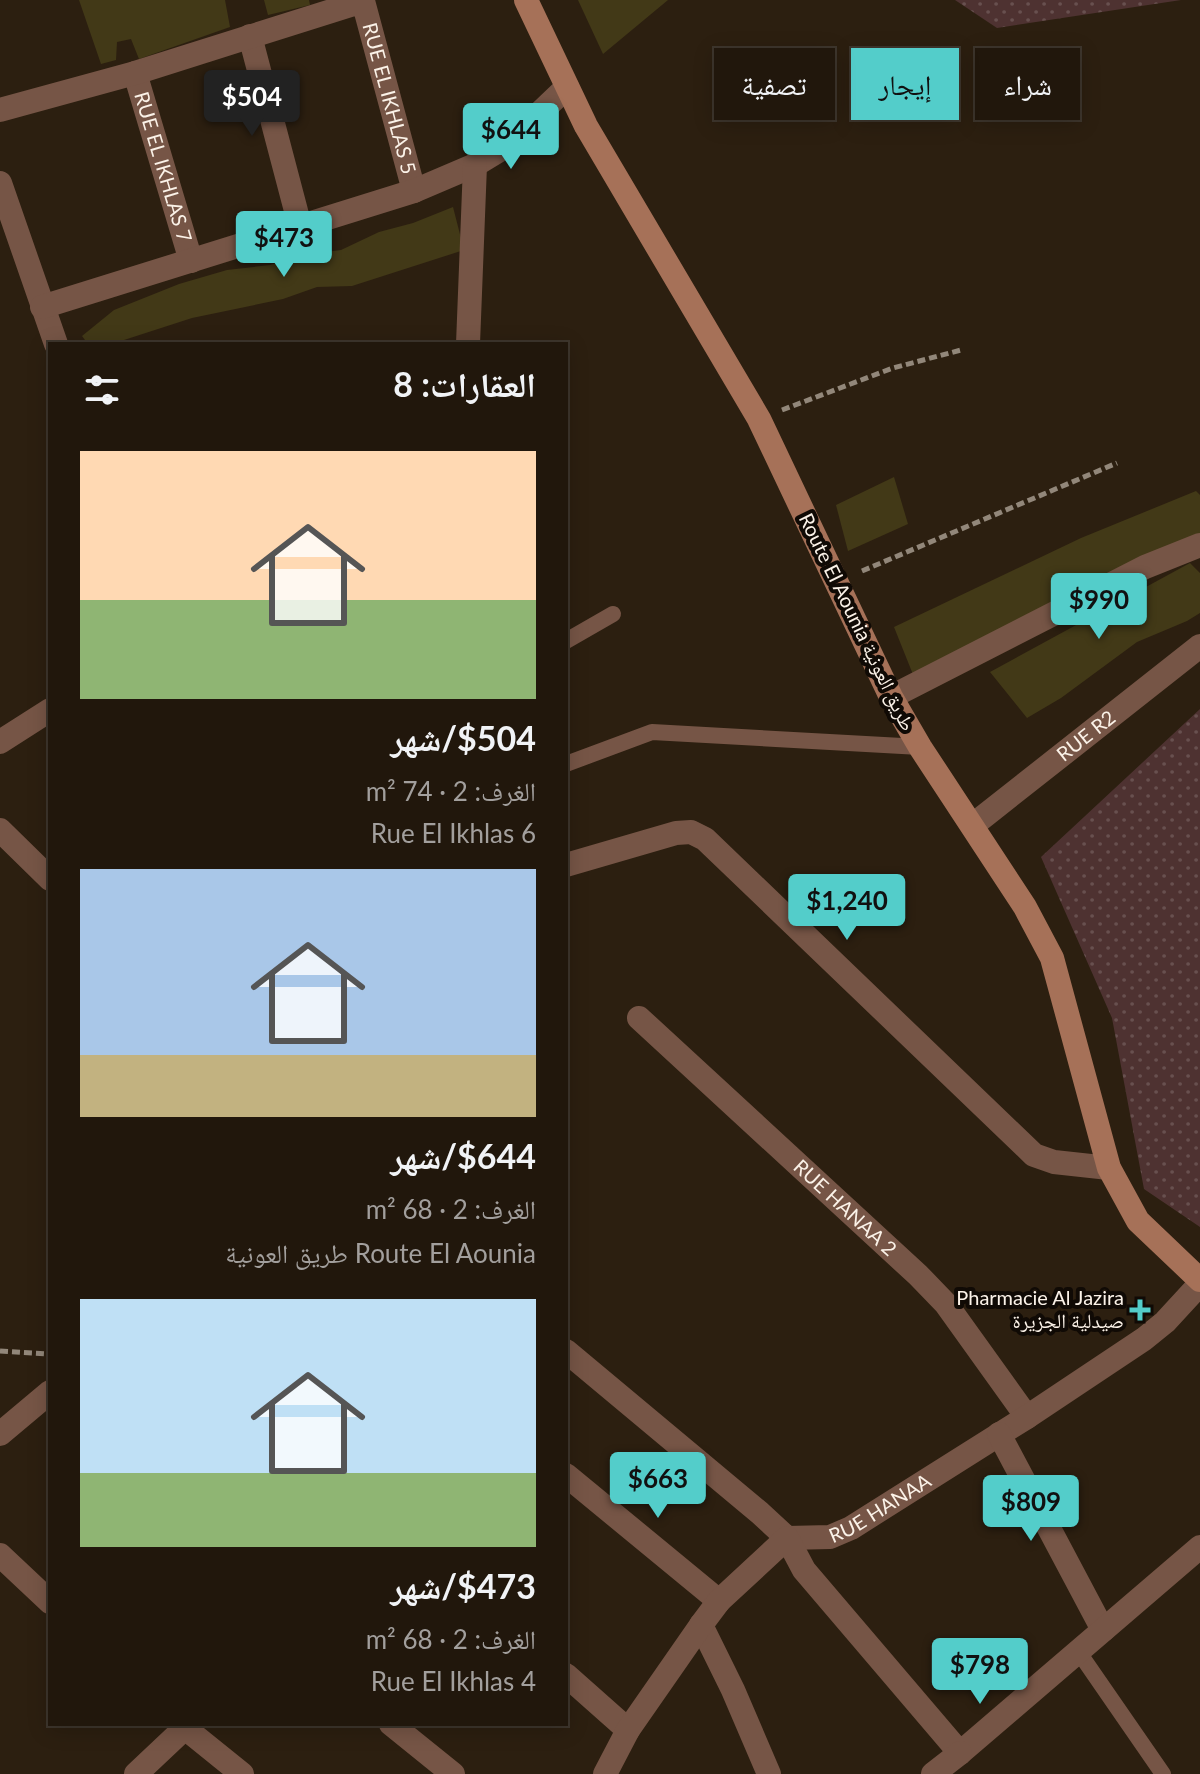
<!DOCTYPE html>
<html lang="ar">
<head>
<meta charset="utf-8">
<style>
	:root { --surface:#21170c; --page:#2d241a; --text:#f1f3f6; --muted:#a29f9d; --line:#3e362d; --accent:#53cdca }
	body { margin:0; font-family:Lato,"Noto Naskh Arabic",sans-serif; background:var(--page); color:var(--text); direction:rtl; height:100vh; display:flex; flex-direction:column; font-size:30px; white-space:nowrap }
	* { box-sizing:border-box; margin:0 }
	p { font-size:26px; color:var(--muted) }
	.icon { flex:none; width:44px; height:44px; fill:none; stroke:currentColor; stroke-width:2; stroke-linecap:round; stroke-linejoin:round }
	.map { position:relative; flex:1; overflow:hidden; direction:ltr }
	.side { position:absolute; left:48px; top:342px; width:520px; height:1384px; display:flex; flex-direction:column; background:var(--surface); border-radius:0px; box-shadow:0 4px 20px #0003,0 0 0 2px var(--line); direction:rtl }
	.side>* { flex:none }
	.top-card { position:absolute; left:592px; top:48px; width:488px; height:72px; direction:rtl; display:flex; gap:16px }
	.price { position:absolute; translate:-50% -68px; padding:0 18px; border-radius:8px; background:var(--accent); color:#111; font-size:26px; line-height:52px; filter:drop-shadow(0 2px 4px #0008) }
	.price::after { content:''; position:absolute; left:50%; top:48px; width:24px; height:18px; margin-left:-12px; background:inherit; clip-path:polygon(0 0,100% 0,50% 100%) }
	.price.active { background:#222; color:#fff }
	ul { padding:0; list-style:none }
	li { display:grid; align-content:center; gap:16px; height:424px; padding:0 32px }
	li span { display:grid; place-items:center; height:248px; border-radius:0px; color:#555 }
	li>.icon { margin-inline-start:auto }
	span .icon { width:144px; height:144px; fill:#fffc; stroke-width:1 }
	li b { font-size:34px }
	h2 { display:flex; justify-content:space-between; align-items:center; height:96px; padding:0 32px; font-size:34px }
	.pill { padding:0 28px; border-radius:0px; background:var(--surface); box-shadow:0 4px 20px #0003,0 0 0 2px var(--line); font-size:28px; line-height:72px }
	.pill.active { background:var(--accent); color:#111 }
	.map>svg:first-child { display:block }
</style>
</head>
<body>
<div class="map">
<svg width="1200" height="1774" viewBox="0 0 1200 1774">
	<defs>
		<pattern id="green-dots" width="8" height="8" patternUnits="userSpaceOnUse" patternTransform="scale(2)"><rect width="8" height="8" fill="#4e3231"/><path d="M2 2h.1M6 6h.1" fill="none" stroke="#68504f" stroke-width="1.8" stroke-linecap="round"/></pattern>
	</defs>
	<rect width="100%" height="100%" fill="#2c1f10"/>
	<g fill="url(#green-dots)">
		<polygon points="955,0 1181,0 997,28"/>
		<polygon points="1200,709 1200,1227 1144,1189 1112,1018 1041,857"/>
	</g>
	<g fill="#423917">
		<polygon points="79,0 225,0 230,27 139,59 131,39 117,42 116,60 101,64"/>
		<polygon points="264,0 309,0 310,5 268,15"/>
		<polygon points="578,0 668,0 603,54"/>
		<polygon points="453,207 464,250 352,286 317,287 283,299 192,318 124,340 127,344 88,344 82,336 114,310 179,284 227,270 270,265 304,255 341,250 379,232 413,223"/>
		<polygon points="894,477 908,524 848,551 836,505"/>
		<polygon points="1196,491 1200,495 1200,536 914,677 894,627 1081,538"/>
		<polygon points="1190,563 1200,573 1200,613 1187,621 1137,642 1061,698 1027,718 990,672"/>
	</g>
	<g fill="none" stroke-linecap="round" stroke-linejoin="round">
		<g stroke="#92877a" stroke-width="5" stroke-dasharray="8 4" stroke-linecap="butt">
			<polyline points="782,410 893,368 961,350"/>
			<polyline points="862,571 1117,463"/>
			<polyline points="0,1351 50,1354"/>
		</g>
		<g stroke="#765546" stroke-width="16">
			<polyline points="566,641 613,614"/>
			<polyline points="566,764 652,732 920,747"/>
			<polyline points="1078,1651 1163,1774"/>
		</g>
		<g stroke="#765546" stroke-width="24">
			<polyline points="250,36 300,226"/>
			<path id="s1" d="M135,73L191,261"/>
			<path id="s2" d="M0,110L135,73L363,1L414,191"/>
			<polyline points="0,183 56,344"/>
			<polyline points="42,307 414,191 475,165 503,148 567,87"/>
			<polyline points="468,344 475,165"/>
			<polyline points="891,697 1145,567 1200,545"/>
			<polyline points="0,742 50,710"/>
			<path id="s3" d="M973,825L1200,646"/>
			<polyline points="0,830 50,879"/>
			<polyline points="566,865 676,833 691,832 705,839 1034,1155 1054,1162 1109,1168"/>
			<path id="s4" d="M639,1018L918,1275L946,1304L1027,1417"/>
			<path id="s5" d="M566,1351L760,1513L787,1538L830,1537L851,1528L1027,1417L1144,1339L1165,1322L1200,1284"/>
			<polyline points="0,1434 50,1392"/>
			<polyline points="999,1434 1103,1630"/>
			<polyline points="566,1475 719,1601"/>
			<polyline points="0,1555 50,1602"/>
			<polyline points="701,1625 733,1690 769,1774"/>
			<polyline points="566,1675 628,1730"/>
			<polyline points="180,1724 242,1774"/>
			<polyline points="391,1724 453,1774"/>
			<polyline points="136,1774 189,1724"/>
			<polyline points="605,1774 628,1730 701,1625 719,1601 787,1538 804,1570 960,1753 1200,1547"/>
			<polyline points="933,1774 960,1753"/>
		</g>
		<polyline stroke="#a67158" stroke-width="24" points="526,0 586,126 759,419 891,697 920,747 1025,907 1052,958 1109,1168 1138,1221 1200,1280"/>
	</g>
	<path fill="#53cdca" stroke="#100a05" stroke-width="3" d="M1136 1298h8v8h8v8h-8v8h-8v-8h-8v-8h8z"/>
	<g text-anchor="middle" stroke-width="8" stroke-linejoin="round" paint-order="stroke">
		<g font-size="20" fill="#fbf2e8" stroke="#100a05">
			<text dy="7" stroke="none"><textPath href="#s2" startOffset="480">RUE EL IKHLAS 5</textPath></text>
			<text dy="7" stroke="none"><textPath href="#s1" startOffset="98">RUE EL IKHLAS 7</textPath></text>
			<text transform="translate(857 622) rotate(64)" y="7">Route El Aounia طريق العونية</text>
			<text dy="7" stroke="none"><textPath href="#s3" startOffset="144">RUE R2</textPath></text>
			<text dy="7" stroke="none"><textPath href="#s4" startOffset="280">RUE HANAA 2</textPath></text>
			<text dy="7" stroke="none"><textPath href="#s5" startOffset="390">RUE HANAA</textPath></text>
		</g>
		<g font-size="20" fill="#fbf2e8" stroke="#100a05" text-anchor="end">
			<text x="1124" y="1305">Pharmacie Al Jazira<tspan x="1124" dy="23">صيدلية الجزيرة</tspan></text>
		</g>
	</g>
</svg>
<b class="price active" style="left:252px;top:138px">$504</b>
<b class="price" style="left:511px;top:171px">$644</b>
<b class="price" style="left:284px;top:279px">$473</b>
<b class="price" style="left:1099px;top:641px">$990</b>
<b class="price" style="left:847px;top:942px">$1,240</b>
<b class="price" style="left:658px;top:1520px">$663</b>
<b class="price" style="left:1031px;top:1543px">$809</b>
<b class="price" style="left:980px;top:1706px">$798</b>
<div class="top-card">
<a class="pill">شراء</a>
<a class="pill active">إيجار</a>
<a class="pill">تصفية</a>
</div>
<section class="side">
<h2>العقارات: 8<svg class="icon" aria-label="filters" viewBox="0 0 24 24"><path d="M4 7h16M4 17h16"/><circle cx="9" cy="7" r="2"/><circle cx="15" cy="17" r="2"/></svg></h2>
<ul>
<li><span style="background:linear-gradient(#ffd9b3 60%,#8fb573 0)"><svg class="icon" aria-label="home" viewBox="0 0 24 24"><path d="M3 11l9-7 9 7M6 9v11h12V9"/></svg></span><div><b>$504/شهر</b><p>الغرف: 2 · 74 m²</p><p>Rue El Ikhlas 6</p></div></li>
<li><span style="background:linear-gradient(#a9c7e8 75%,#c2b280 0)"><svg class="icon" aria-label="home" viewBox="0 0 24 24"><path d="M3 11l9-7 9 7M6 9v11h12V9"/></svg></span><div><b>$644/شهر</b><p>الغرف: 2 · 68 m²</p><p>Route El Aounia طريق العونية</p></div></li>
<li><span style="background:linear-gradient(#bfe0f5 70%,#8fb573 0)"><svg class="icon" aria-label="home" viewBox="0 0 24 24"><path d="M3 11l9-7 9 7M6 9v11h12V9"/></svg></span><div><b>$473/شهر</b><p>الغرف: 2 · 68 m²</p><p>Rue El Ikhlas 4</p></div></li>
</ul>
</section>
</div>
</body>
</html>
